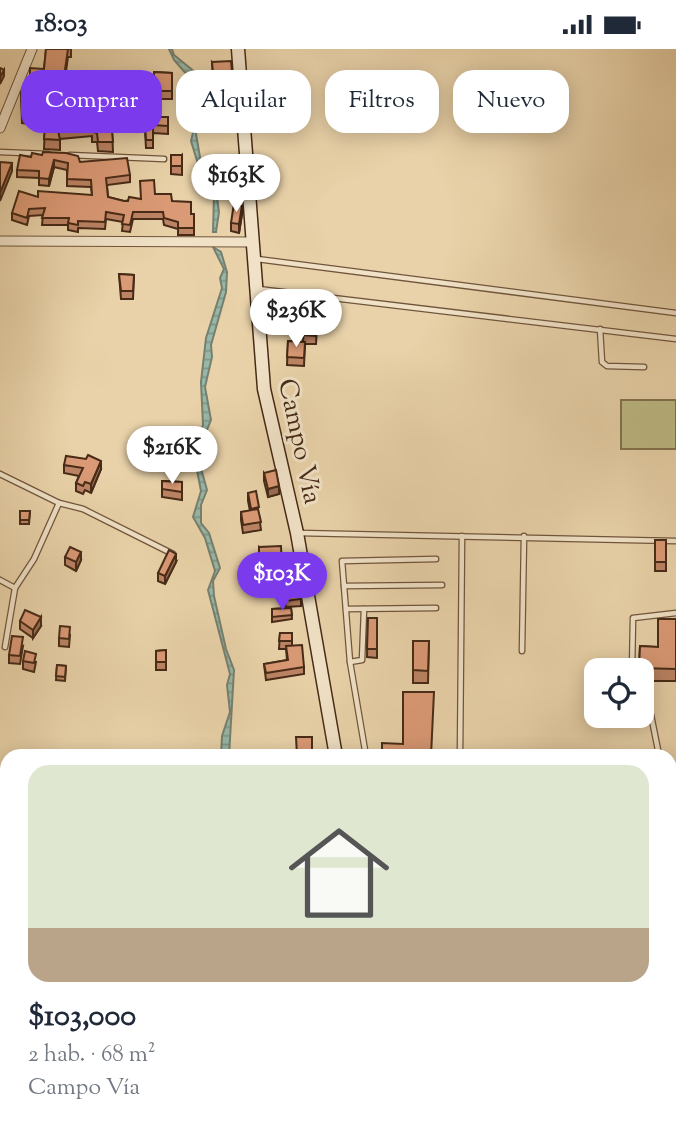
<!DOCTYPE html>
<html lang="es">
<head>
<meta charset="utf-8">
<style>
	:root { --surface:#fff; --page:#f2f2f3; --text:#1f2937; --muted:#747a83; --line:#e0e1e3; --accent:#7c3aed }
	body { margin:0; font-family:"Sorts Mill Goudy",serif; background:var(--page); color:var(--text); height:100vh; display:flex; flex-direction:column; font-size:26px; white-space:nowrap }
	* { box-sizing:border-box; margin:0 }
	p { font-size:23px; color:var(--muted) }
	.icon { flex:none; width:38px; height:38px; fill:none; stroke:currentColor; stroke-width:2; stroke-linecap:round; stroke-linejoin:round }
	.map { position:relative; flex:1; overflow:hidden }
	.side { position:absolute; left:0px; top:700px; width:677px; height:385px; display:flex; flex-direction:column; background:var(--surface); border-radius:21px 21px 0 0; box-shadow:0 4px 18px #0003 }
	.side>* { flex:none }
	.top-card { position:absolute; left:21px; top:21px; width:635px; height:63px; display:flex; gap:14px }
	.controls { position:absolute; left:584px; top:609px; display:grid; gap:14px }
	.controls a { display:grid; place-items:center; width:70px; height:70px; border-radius:14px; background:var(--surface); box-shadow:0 4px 18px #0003; font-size:35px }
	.price { position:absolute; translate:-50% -60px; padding:0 16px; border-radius:24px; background:#fff; color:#222; font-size:23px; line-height:46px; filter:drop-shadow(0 2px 4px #0008) }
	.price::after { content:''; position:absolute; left:50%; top:42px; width:21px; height:16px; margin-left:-10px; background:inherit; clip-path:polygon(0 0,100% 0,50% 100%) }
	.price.on { background:var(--accent); color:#fff }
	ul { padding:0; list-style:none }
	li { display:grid; align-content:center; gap:14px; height:371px; padding:0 28px }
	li+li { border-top:2px solid var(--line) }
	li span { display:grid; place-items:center; height:217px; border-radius:21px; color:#555 }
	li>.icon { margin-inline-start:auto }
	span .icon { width:126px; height:126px; fill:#fffc; stroke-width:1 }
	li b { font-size:30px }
	.pill { padding:0 24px; border-radius:21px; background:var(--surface); box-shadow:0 4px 18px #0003; font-size:24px; line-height:63px }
	.pill.on { background:var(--accent); color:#fff }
	.status { display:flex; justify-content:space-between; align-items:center; height:49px; padding:0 35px; background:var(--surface); direction:ltr }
	.status svg { height:19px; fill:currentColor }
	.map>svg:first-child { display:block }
</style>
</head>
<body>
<div class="status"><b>18:03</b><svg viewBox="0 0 49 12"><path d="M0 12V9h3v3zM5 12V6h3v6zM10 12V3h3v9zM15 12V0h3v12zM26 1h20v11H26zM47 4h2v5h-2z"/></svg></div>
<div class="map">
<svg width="676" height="1085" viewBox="0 0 676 1085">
	<defs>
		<pattern id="water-rules" width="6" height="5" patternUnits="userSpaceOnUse" patternTransform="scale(1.75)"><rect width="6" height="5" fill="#97b8a9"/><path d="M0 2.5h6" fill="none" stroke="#7d9689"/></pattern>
	</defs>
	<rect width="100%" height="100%" fill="#e9d2a9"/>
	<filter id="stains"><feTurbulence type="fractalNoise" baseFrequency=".00286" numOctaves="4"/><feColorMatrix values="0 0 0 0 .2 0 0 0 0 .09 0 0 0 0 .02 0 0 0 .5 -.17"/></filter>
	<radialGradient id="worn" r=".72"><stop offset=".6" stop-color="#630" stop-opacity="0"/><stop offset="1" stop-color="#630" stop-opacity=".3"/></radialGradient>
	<rect fill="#bdba84" stroke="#82724e" stroke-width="2" x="621" y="351" width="55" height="49"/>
	<g fill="url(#water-rules)" stroke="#77806f" stroke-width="2">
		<polygon points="169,0 172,0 174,6 195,23 202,39 203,65 196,85 201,114 215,134 219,163 216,183 213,183 214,146 199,118 191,92 199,59 196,36 174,11"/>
		<polygon points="213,198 221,203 227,223 226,243 211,296 212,308 205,338 211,371 197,405 207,441 201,456 201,474 209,484 220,519 213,532 214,547 226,600 234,621 229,707 221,707 222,687 230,663 227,636 230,625 208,541 215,522 205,489 193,468 201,442 193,401 203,376 201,333 206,289 222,239 220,229 224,220"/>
	</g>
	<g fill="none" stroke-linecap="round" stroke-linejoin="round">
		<defs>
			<g id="lane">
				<polyline points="48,51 131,57"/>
				<polyline points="0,103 48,105"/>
				<polyline points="70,106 164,110"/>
				<polyline points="257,210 676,264"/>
				<polyline points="258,240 676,290"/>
				<polyline points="600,280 602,313 607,317 644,318"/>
				<polyline points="0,425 59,454 83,460 173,505"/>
				<polyline points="299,484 676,492"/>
				<polyline points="0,531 15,539"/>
				<polyline points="344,537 442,536"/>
				<polyline points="346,560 436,559"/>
				<polyline points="5,598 15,539 34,510 59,454"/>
				<polyline points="522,602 524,487"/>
				<polyline points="350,613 362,611 364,560"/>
				<polyline points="632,621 633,569 676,564"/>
				<polyline points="642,637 646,641 659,706"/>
				<polyline points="366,707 350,613 342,512 436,510"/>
				<polyline points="460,707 462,487"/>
				<polyline points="670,788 670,815"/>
			</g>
			<g id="street">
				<polyline points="0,79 32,0"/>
				<polyline points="0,192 253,193"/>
				<polyline points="670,856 676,856"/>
				<polyline points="670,1052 676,1052"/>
			</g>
			<g id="secondary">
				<polyline points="238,0 264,340 297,484 336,707"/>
				<polyline points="315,1085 316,1078"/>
			</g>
		</defs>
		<use href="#lane" stroke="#70553c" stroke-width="7"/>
		<use href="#street" stroke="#70553c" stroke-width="11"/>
		<use href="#secondary" stroke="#472b17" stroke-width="15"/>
		<use href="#lane" stroke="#f1e2c7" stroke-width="4.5"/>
		<use href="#street" stroke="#f1e2c7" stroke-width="9"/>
		<use href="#secondary" stroke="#f1e2c7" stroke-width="12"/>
	</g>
	<g fill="#bc8465" stroke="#472b17" stroke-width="2">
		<polygon points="46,0 71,0 71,8 68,8 65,29 96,36 93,49 39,45 39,38 30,37 30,30 44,20"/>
		<polygon points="212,13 232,31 226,34 226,42 214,43"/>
		<polygon points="154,23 172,24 172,50 157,50 154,47"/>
		<polygon points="141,30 138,41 130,39 130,35"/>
		<polygon points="96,41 108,41 108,50 96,49"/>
		<polygon points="21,44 56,67 96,68 96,51 108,52 108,69 102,70 102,82 112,82 113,103 98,102 97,93 92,93 92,87 60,90 60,101 44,100 45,77 22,74"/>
		<polygon points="159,68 168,76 168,85 153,84 153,99 146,99 145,82 138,83 138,75"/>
		<polygon points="42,106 80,113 130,126 130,133 107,136 108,148 124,152 141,150 155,145 172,152 191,165 194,165 194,186 178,186 178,180 164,176 163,170 133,170 130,183 122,182 123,173 106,170 105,180 78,179 78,183 68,181 68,176 42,176 43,166 29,167 27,176 12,171 12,164 38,148 92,146 91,138 67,137 67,121 54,118 49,137 39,136 39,129 17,128 17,121 31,108"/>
		<polygon points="182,106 182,126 171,125 171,117"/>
		<polygon points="226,121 239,123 237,134 226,129"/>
		<polygon points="242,165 239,184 231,182 231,174"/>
		<polygon points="119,225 134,226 133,250 121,250"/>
		<polygon points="304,277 317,278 316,295 305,295 304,317 287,316 288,292 303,293"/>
		<polygon points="64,416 101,420 91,444 85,441 83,445 76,442 76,434 79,427 64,424"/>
		<polygon points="264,424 279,445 268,448 264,432"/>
		<polygon points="162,432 182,433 182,451 162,448"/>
		<polygon points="248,444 259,466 261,481 243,484 241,471 241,463 250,462 248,452"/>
		<polygon points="20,462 30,462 29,475 20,475"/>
		<rect x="655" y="491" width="11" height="31"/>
		<polygon points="259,498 282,519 289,528 301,550 301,557 286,558 284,547 276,548 273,517 259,518"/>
		<polygon points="65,508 81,511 76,522 65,516"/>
		<polygon points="176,513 165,535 158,532 158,524"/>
		<polygon points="291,559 292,570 272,573 272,560"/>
		<polygon points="368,569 377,569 377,609 367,608"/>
		<polygon points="676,570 676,632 642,632 642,621 639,621 640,597 658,598"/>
		<polygon points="20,572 41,577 33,589 20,580"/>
		<polygon points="280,584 292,584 292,597 304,618 304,625 266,631 264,615 287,611 286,600 279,600"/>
		<polygon points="70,586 69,598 59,597 59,589"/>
		<polygon points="413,592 429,592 428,634 413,634"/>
		<polygon points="23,597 20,615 9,614 9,606"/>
		<polygon points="166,601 166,621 156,621 156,602"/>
		<polygon points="23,612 36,613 34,623 23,620"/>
		<polygon points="57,616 66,617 65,632 56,631"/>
		<rect x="670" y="821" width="6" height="28"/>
		<rect x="670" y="902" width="5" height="20"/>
		<rect x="341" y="1078" width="9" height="7"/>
		<polygon points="454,1078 453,1085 402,1085"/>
		<polygon points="469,1078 514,1078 514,1085 493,1085 493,1082 469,1080"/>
		<polygon points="535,1078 552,1078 551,1085 535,1085"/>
	</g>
	<g fill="#996c53" stroke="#472b17" stroke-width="2">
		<polygon points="4,21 4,27 0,35 0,28"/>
		<polygon points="232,23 232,31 226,34 226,26"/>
		<polygon points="54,111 54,118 49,137 49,130"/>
		<polygon points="12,114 12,122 0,152 0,144"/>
		<polygon points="242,157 242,165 239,184 239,175"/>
		<polygon points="101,412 101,420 91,444 91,435"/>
		<polygon points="279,437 279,445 268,448 268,440"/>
		<polygon points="81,503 81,511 76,522 76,513"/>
		<polygon points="176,505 176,513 165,535 165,527"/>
		<polygon points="41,568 41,577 33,589 33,581"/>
	</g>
	<g fill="#db9a76" stroke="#472b17" stroke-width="2">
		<polygon points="46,0 70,0 68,0 64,28 82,32 83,26 96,28 93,41 39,37 39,30 30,30 30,19 44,20"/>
		<polygon points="231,12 232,23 226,26 226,34 214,34 212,13"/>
		<polygon points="0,19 4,21 0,28"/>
		<polygon points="133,23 141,26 138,37 130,35"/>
		<polygon points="154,23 172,24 172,42 157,42 154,39"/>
		<polygon points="96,41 108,41 108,46 96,45"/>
		<polygon points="21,44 52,46 56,67 80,65 103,70 102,82 112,82 113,93 98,93 97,84 92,83 92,77 58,81 60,91 44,90 46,67 22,64"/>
		<polygon points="96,51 108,52 108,61 96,61"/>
		<polygon points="139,58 158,59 159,68 168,68 168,77 153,76 153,91 146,91 145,74 138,75"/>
		<polygon points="43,103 66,104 78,107 80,113 127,109 130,126 106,129 108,148 124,152 128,152 129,148 141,150 140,132 154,131 155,145 171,145 172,152 191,153 191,165 194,165 194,179 178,179 178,173 164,169 163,163 133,163 130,176 122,175 124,166 106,163 105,173 78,172 78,176 68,174 69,169 42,169 45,159 29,160 27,169 12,164 19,142 38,148 38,142 92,146 91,131 67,130 68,114 54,111 49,130 39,129 39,122 17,121 20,106 31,108 32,104 42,106"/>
		<rect x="171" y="106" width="11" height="11"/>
		<polygon points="230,111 239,114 237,125 226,121"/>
		<polygon points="0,113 12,114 0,144"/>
		<polygon points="234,154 242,157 239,175 231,174"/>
		<polygon points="119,225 134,226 133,242 121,242"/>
		<polygon points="304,277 317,278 316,287 303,286"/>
		<polygon points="288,292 305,293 304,309 287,308"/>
		<polygon points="88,406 101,412 91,435 85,433 83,437 76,434 83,419 64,416 66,407 86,410"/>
		<polygon points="276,421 279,437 268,440 264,424"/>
		<polygon points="162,432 182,433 182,443 162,440"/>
		<polygon points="256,442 259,458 251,460 248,444"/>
		<polygon points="258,460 261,473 243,476 241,463"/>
		<polygon points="20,462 30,462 29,471 20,471"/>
		<rect x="655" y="491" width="11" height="22"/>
		<polygon points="281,497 282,519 287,518 289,528 296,527 301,550 286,552 284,541 276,542 273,510 259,511 259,498"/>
		<polygon points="70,498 81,503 76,513 65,508"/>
		<polygon points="169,501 176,505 165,527 158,524"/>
		<polygon points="291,559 292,566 272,568 272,560"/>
		<polygon points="25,561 41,568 33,581 20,572"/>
		<polygon points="368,569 377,569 377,600 367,600"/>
		<polygon points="658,570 676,570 676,620 639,619 640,597 658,598"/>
		<polygon points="60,577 70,578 69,590 59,589"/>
		<polygon points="280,584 292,584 292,592 279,592"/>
		<polygon points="12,587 23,588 20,607 9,606"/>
		<polygon points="413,592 429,592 428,622 413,621"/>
		<polygon points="302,596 304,618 266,624 264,615 288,611 286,597"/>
		<polygon points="166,601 166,613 156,613 156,602"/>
		<polygon points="25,602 36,605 34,614 23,612"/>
		<polygon points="57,616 66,617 65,628 56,627"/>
		<polygon points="403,643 434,643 431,707 382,707 382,694 403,695"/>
		<polygon points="296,688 312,688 312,707 297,707"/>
		<rect x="670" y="821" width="6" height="14"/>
		<rect x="670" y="866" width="2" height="18"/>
		<rect x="670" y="902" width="5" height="12"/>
		<polygon points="280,1078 292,1078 291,1085 279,1085"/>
		<rect x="341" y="1078" width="9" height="4"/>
		<polygon points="403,1078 453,1078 453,1081 438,1080 436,1085 402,1085"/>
		<polygon points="493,1078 514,1078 514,1085 502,1085 502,1083 493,1082"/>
		<polygon points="535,1078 551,1078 550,1083 535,1081"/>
		<rect x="640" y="1078" width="8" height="6"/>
	</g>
	<g text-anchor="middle" stroke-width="6" stroke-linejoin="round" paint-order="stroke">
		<g font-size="26" fill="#472b17" stroke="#f1e2c7">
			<text transform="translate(301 392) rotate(78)" y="9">Campo Vía</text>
		</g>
	</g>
	<rect width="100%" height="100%" filter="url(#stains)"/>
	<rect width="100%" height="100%" fill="url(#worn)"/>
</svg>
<div class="controls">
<a><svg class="icon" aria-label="locate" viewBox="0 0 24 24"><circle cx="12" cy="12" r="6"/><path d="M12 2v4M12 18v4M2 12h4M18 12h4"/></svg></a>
</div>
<b class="price" style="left:236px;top:165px">$163K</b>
<b class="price" style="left:296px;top:300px">$236K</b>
<b class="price" style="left:172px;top:437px">$216K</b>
<b class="price on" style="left:282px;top:563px">$103K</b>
<div class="top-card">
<a class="pill on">Comprar</a>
<a class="pill">Alquilar</a>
<a class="pill">Filtros</a>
<a class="pill">Nuevo</a>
</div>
<section class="side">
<ul>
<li><span style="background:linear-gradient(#dfe7d0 75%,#b9a48a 0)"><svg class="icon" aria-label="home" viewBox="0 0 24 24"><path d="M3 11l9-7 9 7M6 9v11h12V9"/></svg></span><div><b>$103,000</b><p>2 hab. · 68 m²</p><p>Campo Vía</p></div></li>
</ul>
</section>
</div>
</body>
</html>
